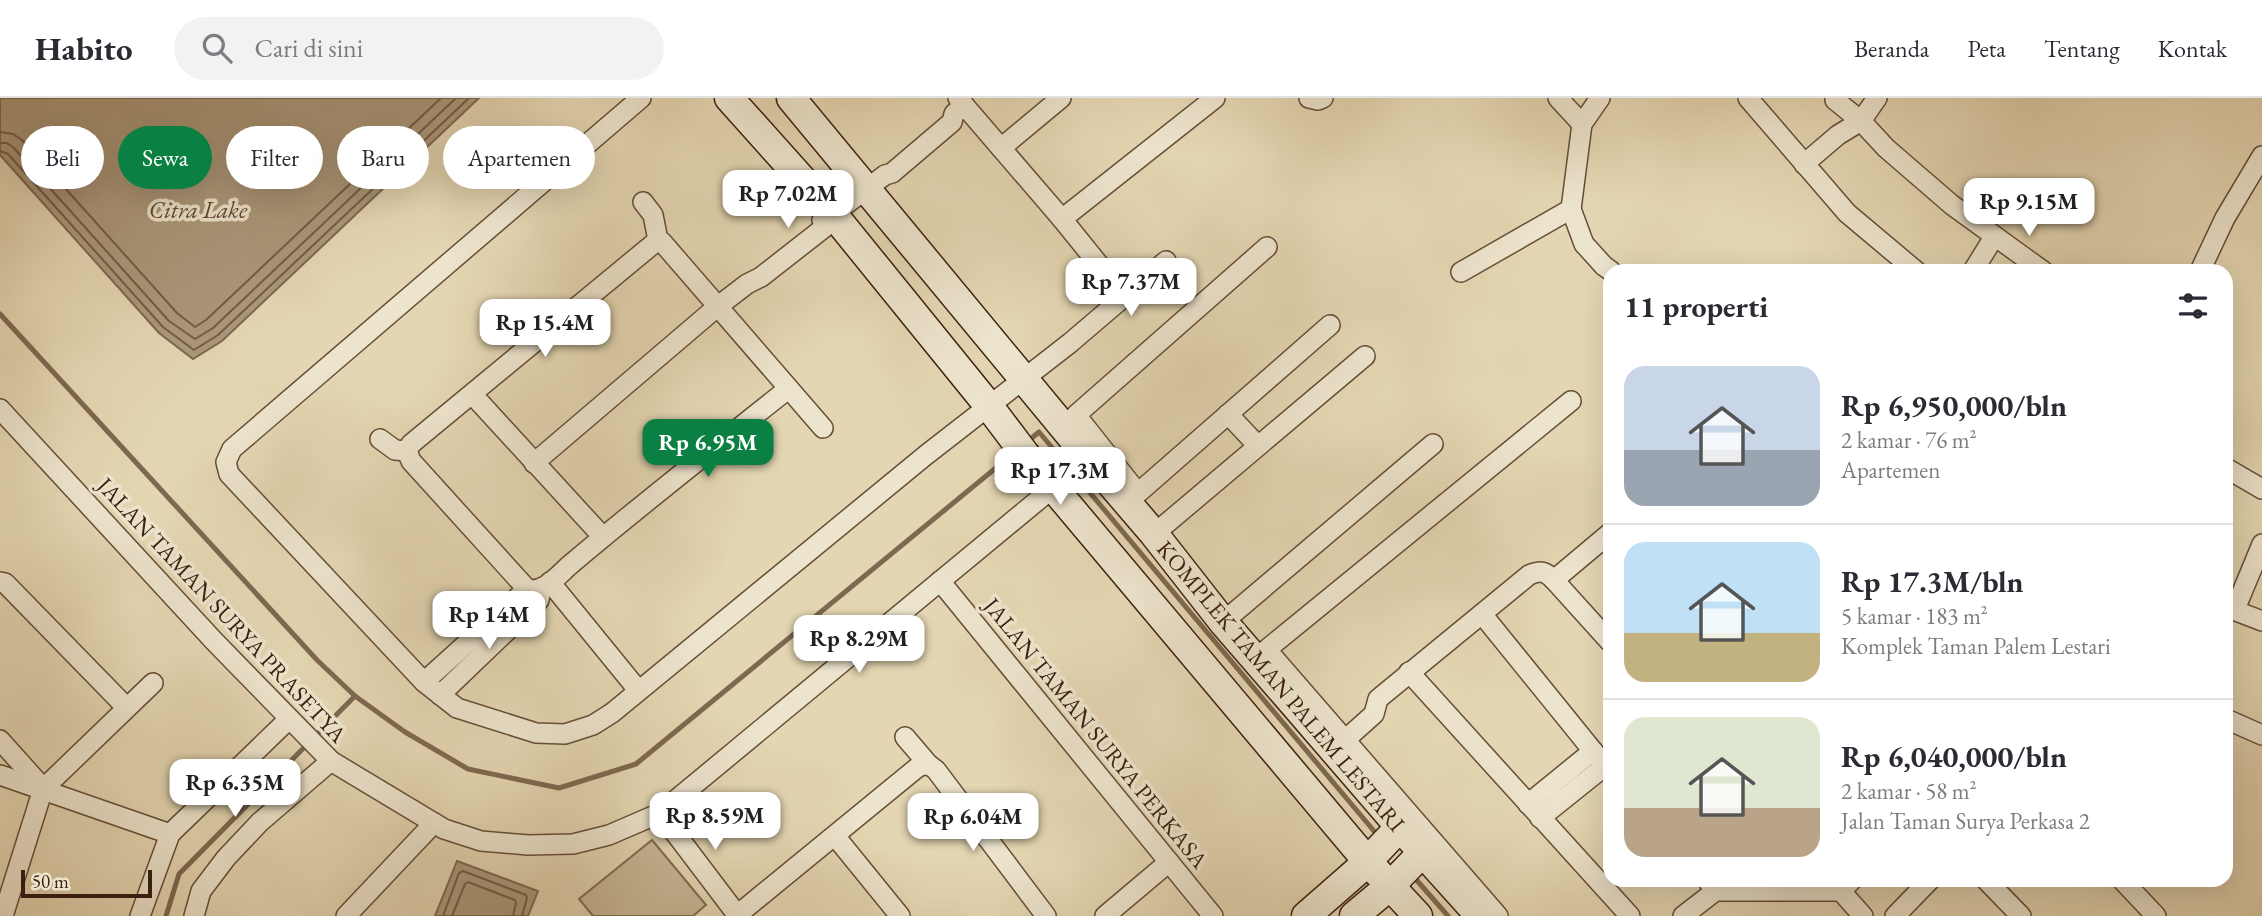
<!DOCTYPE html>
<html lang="id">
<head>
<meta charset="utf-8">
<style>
	:root { --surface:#fff; --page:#f2f2f3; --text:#2b2b33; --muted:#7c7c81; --line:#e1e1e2; --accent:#0b8043 }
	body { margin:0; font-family:"EB Garamond",serif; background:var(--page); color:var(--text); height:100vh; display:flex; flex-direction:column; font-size:26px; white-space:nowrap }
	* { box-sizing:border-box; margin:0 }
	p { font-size:23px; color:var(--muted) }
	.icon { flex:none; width:38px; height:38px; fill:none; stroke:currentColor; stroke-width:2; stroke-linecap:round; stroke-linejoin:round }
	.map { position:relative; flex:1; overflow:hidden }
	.panel { position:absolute; left:1603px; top:166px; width:630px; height:623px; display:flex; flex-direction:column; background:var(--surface); border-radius:21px; box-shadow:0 7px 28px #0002 }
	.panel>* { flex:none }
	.guide { position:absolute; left:21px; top:28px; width:665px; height:63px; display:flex; gap:14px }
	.scale { position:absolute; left:21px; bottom:18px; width:131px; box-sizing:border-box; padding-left:7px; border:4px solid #3b2010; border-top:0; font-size:19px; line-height:24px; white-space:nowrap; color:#3b2010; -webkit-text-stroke:5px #ede4cd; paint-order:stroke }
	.price { position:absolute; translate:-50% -60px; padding:0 16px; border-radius:14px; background:#fff; color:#222; font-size:23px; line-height:46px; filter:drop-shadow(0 2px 4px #0008) }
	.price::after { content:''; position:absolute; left:50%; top:42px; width:21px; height:16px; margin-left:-10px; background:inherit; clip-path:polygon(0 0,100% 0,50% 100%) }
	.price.on { background:var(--accent); color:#fff }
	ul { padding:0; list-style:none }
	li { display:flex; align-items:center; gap:21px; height:175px; padding:0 21px }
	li+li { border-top:2px solid var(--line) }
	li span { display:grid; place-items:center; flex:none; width:196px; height:140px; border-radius:21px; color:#555 }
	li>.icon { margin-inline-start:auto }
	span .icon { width:84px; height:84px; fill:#fffc; stroke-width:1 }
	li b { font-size:30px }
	h2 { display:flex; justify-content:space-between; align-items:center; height:84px; padding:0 21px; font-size:30px }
	.tag { padding:0 24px; border-radius:32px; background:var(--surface); box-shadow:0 7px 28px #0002; font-size:24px; line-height:63px }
	.tag.on { background:var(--accent); color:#fff }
	header { display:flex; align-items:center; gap:42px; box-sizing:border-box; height:98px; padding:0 35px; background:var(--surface); border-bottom:2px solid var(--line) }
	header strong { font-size:33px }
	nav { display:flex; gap:38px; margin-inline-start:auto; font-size:24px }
	.search { width:490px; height:63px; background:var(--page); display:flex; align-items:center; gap:18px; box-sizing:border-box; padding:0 24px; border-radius:38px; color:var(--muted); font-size:26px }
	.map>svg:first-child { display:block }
</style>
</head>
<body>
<header>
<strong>Habito</strong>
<div class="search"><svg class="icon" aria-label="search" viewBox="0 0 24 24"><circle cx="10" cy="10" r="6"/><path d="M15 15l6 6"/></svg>Cari di sini</div>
<nav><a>Beranda</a><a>Peta</a><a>Tentang</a><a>Kontak</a></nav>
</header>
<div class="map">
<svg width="2262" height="818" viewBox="0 0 2262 818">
	<rect width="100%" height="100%" fill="#e4d6b2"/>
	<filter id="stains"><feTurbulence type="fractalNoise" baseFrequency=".00286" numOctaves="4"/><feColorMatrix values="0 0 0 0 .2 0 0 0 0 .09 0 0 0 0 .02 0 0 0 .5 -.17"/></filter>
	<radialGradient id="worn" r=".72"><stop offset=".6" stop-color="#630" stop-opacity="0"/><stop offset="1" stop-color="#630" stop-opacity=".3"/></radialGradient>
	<polygon fill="#c7b796" stroke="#816c53" stroke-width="2" points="652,742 706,807 693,818 593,818 579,801"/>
	<g fill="#ab987b" stroke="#7e6850" stroke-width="2">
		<polygon points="0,0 479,0 222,243 193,261 159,235 0,57"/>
		<polygon points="457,763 538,793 528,818 435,818"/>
	</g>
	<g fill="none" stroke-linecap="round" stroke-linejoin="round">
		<g stroke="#735c46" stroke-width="2">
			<polyline points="0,34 13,36 22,42 177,215 195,229 206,222 441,0"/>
			<polyline points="0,45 7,45 14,50 169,223 195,241 213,230 456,0"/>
			<polyline points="0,53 8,56 163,229 194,252 218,237 469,0"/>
			<polyline points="443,818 459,775 463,773 526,797 527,800 522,818"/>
			<polyline points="452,818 465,786 468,784 515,802 516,805 513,818"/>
		</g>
		<g stroke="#7e6850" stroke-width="5">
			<polyline points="0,216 317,562 355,598 405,634 468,671 559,690 636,666 1014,355"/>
			<polyline points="1027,344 1039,334 1379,739"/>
			<polyline points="1413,778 1448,818"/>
			<polyline points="166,818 179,776 355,598"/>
		</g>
		<defs>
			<g id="street">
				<polyline points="641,0 232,351 226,364 229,376 424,584 457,610 536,635 565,636 593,627 612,615 926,357 1070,245 1166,163"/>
				<polyline points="958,0 1062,121 1125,199"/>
				<polyline points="1309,0 1318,2 1323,0"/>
				<polyline points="1558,0 1582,26"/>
				<polyline points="1600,0 1582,26 1571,111 1584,146 1604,168 1611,173"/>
				<polyline points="1748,0 1847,115 1916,173"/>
				<polyline points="1835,2 1861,23 1886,50 1952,107 2043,173"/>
				<polyline points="1001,50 1061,0"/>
				<polyline points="1804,66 1838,37 1861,23 1877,0"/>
				<polyline points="643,104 653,117 658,142 662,144 823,330"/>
				<polyline points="1062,121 1215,0"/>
				<polyline points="822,122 833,116 885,77 892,75 952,24 954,16 964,7"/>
				<polyline points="1973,173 1994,139"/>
				<polyline points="2200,173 2225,120 2262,58"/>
				<polyline points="1461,174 1571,111"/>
				<polyline points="472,296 603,439"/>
				<polyline points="0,311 214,543 331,663 444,731 481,743 528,747 573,746 609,737 660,715 1089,360"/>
				<polyline points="1228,316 1258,348"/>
				<polyline points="380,341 395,352 407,353"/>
				<path d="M407,353L411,363L527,491C544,496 559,476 571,466C642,406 715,349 788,291"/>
				<polyline points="407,353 411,346 658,142"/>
				<polyline points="534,365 717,209 747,186 761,179 825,129 833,116"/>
				<polyline points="2226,370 2262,391"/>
				<polyline points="1137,394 1076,317 1267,149"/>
				<polyline points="1130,402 1330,227"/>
				<polyline points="1154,436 1365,258"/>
				<polyline points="2262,446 2236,509 2236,513 2262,523"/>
				<polyline points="1554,482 1610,435"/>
				<polyline points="940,483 1213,818"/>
				<polyline points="0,484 5,485 126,609"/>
				<polyline points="550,484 638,592"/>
				<polyline points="1482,516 1610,674"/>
				<polyline points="1223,524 1433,346"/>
				<polyline points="1267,552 1498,818"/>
				<polyline points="1255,561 1571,303"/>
				<polyline points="1409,574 1630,818"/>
				<polyline points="424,584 527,491"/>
				<polyline points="440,597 539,502 541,492"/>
				<polyline points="2226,621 2262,637"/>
				<polyline points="905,639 928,666 936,672 1046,818"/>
				<polyline points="0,642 43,690"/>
				<path d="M1345,642L1374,616L1378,601L1529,477C1541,472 1545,473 1554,482L1610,544"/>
				<polyline points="0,677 170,736"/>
				<polyline points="1528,706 1593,653"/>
				<polyline points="660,715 738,818"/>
				<polyline points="1540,720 1605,668"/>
				<polyline points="835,738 900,818"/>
				<polyline points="1707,782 1717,793 1841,793 1852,782"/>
				<polyline points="1986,782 2021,818"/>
				<polyline points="2122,782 2156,818"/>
				<polyline points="1832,783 1863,818"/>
				<polyline points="3,818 43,691 153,585"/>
				<polyline points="140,818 170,736 289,621"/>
				<polyline points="194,818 201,793 226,760 260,724 331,663"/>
				<polyline points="346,818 434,725"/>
				<polyline points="736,818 918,669 928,666"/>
				<polyline points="1105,818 1169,764"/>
				<polyline points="1683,818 1727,784"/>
				<polyline points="1895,818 1930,782"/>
			</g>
			<g id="secondary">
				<polyline points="729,0 833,116 988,307 1025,356 1368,764 1418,818"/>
				<polyline points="791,0 1089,360 1154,436 1223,524 1400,729 1480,818"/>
				<polyline points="1306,818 1362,769 1400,729"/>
				<polyline points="1354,818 1391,787 1423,754"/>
			</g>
		</defs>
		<use href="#street" stroke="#654e38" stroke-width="22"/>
		<use href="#secondary" stroke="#3b2010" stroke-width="31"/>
		<use href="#street" stroke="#ede4cd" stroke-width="19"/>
		<use href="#secondary" stroke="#ede4cd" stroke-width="28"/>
	</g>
	<g text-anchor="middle" stroke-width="7" stroke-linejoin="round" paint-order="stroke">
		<g font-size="23" fill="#3b2010" stroke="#ede4cd">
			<text transform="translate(222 512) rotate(47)" y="8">JALAN TAMAN SURYA PRASETYA</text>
			<text transform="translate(1281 588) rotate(50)" y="8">KOMPLEK TAMAN PALEM LESTARI</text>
			<text transform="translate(1096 635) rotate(51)" y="8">JALAN TAMAN SURYA PERKASA</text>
		</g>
		<g font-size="24" font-style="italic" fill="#624a35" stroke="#ede4cd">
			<text x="198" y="120">Citra Lake</text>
		</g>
	</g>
	<rect width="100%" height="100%" filter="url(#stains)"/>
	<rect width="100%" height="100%" fill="url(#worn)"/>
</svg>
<div class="scale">50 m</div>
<b class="price" style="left:788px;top:132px">Rp 7.02M</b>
<b class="price" style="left:2029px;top:140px">Rp 9.15M</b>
<b class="price" style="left:1131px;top:220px">Rp 7.37M</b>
<b class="price" style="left:545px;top:261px">Rp 15.4M</b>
<b class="price on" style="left:708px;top:381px">Rp 6.95M</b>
<b class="price" style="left:1060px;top:409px">Rp 17.3M</b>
<b class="price" style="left:489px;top:553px">Rp 14M</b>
<b class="price" style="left:859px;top:577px">Rp 8.29M</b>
<b class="price" style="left:235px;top:721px">Rp 6.35M</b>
<b class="price" style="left:715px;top:754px">Rp 8.59M</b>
<b class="price" style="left:973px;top:755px">Rp 6.04M</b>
<div class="guide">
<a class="tag">Beli</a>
<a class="tag on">Sewa</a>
<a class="tag">Filter</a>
<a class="tag">Baru</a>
<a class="tag">Apartemen</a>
</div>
<section class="panel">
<h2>11 properti<svg class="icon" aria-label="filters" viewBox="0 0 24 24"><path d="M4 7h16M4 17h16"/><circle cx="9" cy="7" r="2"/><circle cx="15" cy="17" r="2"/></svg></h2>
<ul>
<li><span style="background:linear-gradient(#c9d6e8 60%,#9aa5b1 0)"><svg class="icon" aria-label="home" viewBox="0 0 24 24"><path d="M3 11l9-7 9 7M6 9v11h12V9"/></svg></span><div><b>Rp 6,950,000/bln</b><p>2 kamar · 76 m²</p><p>Apartemen</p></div></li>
<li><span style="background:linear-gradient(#bfe0f5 65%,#c2b280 0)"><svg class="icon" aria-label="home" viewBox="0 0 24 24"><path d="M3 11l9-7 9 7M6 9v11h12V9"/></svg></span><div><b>Rp 17.3M/bln</b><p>5 kamar · 183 m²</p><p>Komplek Taman Palem Lestari</p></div></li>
<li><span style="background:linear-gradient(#dfe7d0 65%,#b9a48a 0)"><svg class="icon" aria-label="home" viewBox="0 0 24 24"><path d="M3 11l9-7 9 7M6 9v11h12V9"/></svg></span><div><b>Rp 6,040,000/bln</b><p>2 kamar · 58 m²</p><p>Jalan Taman Surya Perkasa 2</p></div></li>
</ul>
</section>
</div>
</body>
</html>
